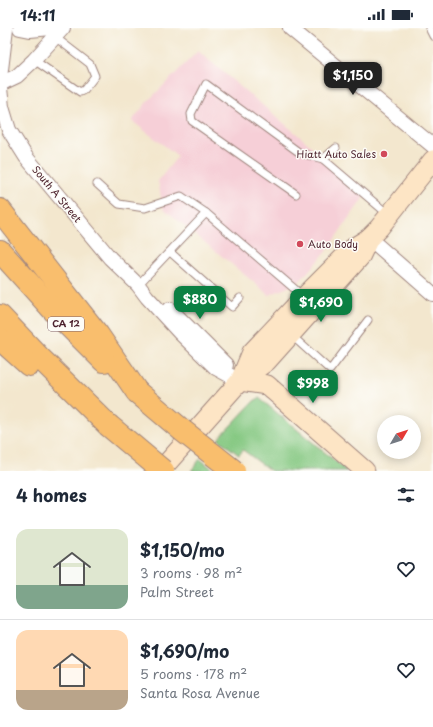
<!DOCTYPE html>
<html lang="en">
<head>
<meta charset="utf-8">
<style>
	:root { --surface:#fff; --page:#f2f2f3; --text:#1f2937; --muted:#747a83; --line:#e0e1e3; --accent:#0b8043 }
	body { margin:0; font-family:"Playpen Sans",sans-serif; background:var(--page); color:var(--text); height:100vh; display:flex; flex-direction:column; font-size:15px; white-space:nowrap }
	* { box-sizing:border-box; margin:0 }
	p { font-size:13px; color:var(--muted) }
	.icon { flex:none; width:22px; height:22px; fill:none; stroke:currentColor; stroke-width:2; stroke-linecap:round; stroke-linejoin:round }
	.map { position:relative; height:443px; overflow:hidden }
	.details { display:flex; flex-direction:column; background:var(--surface); flex:1 }
	.details>* { flex:none }
	.needle { width:26px; rotate:51deg }
	.tools { position:absolute; left:377px; top:387px; display:grid; gap:8px }
	.tools a { display:grid; place-items:center; width:44px; height:44px; border-radius:50%; background:var(--surface); box-shadow:0 2px 10px #0003; font-size:20px }
	.price { position:absolute; translate:-50% -34px; padding:0 9px; border-radius:8px; background:var(--accent); color:#fff; font-size:13px; line-height:26px; filter:drop-shadow(0 1px 2px #0008) }
	.price::after { content:''; position:absolute; left:50%; top:24px; width:12px; height:9px; margin-left:-6px; background:inherit; clip-path:polygon(0 0,100% 0,50% 100%) }
	.price.active { background:#222; color:#fff }
	ul { padding:0; list-style:none }
	li { display:flex; align-items:center; gap:12px; height:100px; padding:0 16px }
	li+li { border-top:1px solid var(--line) }
	li span { display:grid; place-items:center; flex:none; width:112px; height:80px; border-radius:12px; color:#555 }
	li>.icon { margin-inline-start:auto }
	span .icon { width:48px; height:48px; fill:#fffc; stroke-width:1 }
	li b { font-size:17px }
	h2 { display:flex; justify-content:space-between; align-items:center; height:48px; padding:0 16px; font-size:17px }
	.status { display:flex; justify-content:space-between; align-items:center; height:28px; padding:0 20px; background:var(--surface); direction:ltr }
	.status svg { height:11px; fill:currentColor }
	.map>svg:first-child { display:block }
</style>
</head>
<body>
<div class="status"><b>14:11</b><svg viewBox="0 0 49 12"><path d="M0 12V9h3v3zM5 12V6h3v6zM10 12V3h3v9zM15 12V0h3v12zM26 1h20v11H26zM47 4h2v5h-2z"/></svg></div>
<div class="map">
<svg width="433" height="443" viewBox="0 0 433 443">
	<rect width="100%" height="100%" fill="#fdfcf7"/>
	<filter id="ink" filterUnits="userSpaceOnUse"><feTurbulence type="fractalNoise" baseFrequency=".025" numOctaves="2"/><feDisplacementMap in="SourceGraphic" scale="8" xChannelSelector="R" yChannelSelector="G"/><feConvolveMatrix kernelMatrix="1 2 1 2 8 2 1 2 1" color-interpolation-filters="sRGB"/></filter>
	<filter id="wash" filterUnits="userSpaceOnUse"><feTurbulence type="fractalNoise" baseFrequency=".012" numOctaves="4" result="noise"/><feDisplacementMap in="SourceGraphic" scale="16" xChannelSelector="R" yChannelSelector="G"/><feGaussianBlur stdDeviation="0.9" result="paint"/><feColorMatrix in="noise" values="0 0 0 0 0 0 0 0 0 0 0 0 0 0 0 0 0 1.4 0 .05"/><feComposite in="paint" operator="in"/></filter>
	<g filter="url(#wash)">
		<rect width="100%" height="100%" fill="#f3e7ce"/>
		<polygon fill="#f6cfd7" points="198,23 367,165 324,226 298,255 269,267 163,180 158,153 178,128 132,93 147,74"/>
		<g fill="#83c780" stroke="#667356">
			<polygon points="259,370 340,437 347,443 271,443 243,422 239,427 218,411 254,373"/>
			<polygon points="200,431 215,443 191,443"/>
		</g>
	</g>
	<g filter="url(#ink)">
		<g fill="none" stroke-linecap="round" stroke-linejoin="round">
			<defs>
				<g id="lane">
					<polyline points="429,0 433,8"/>
					<polyline points="34,32 80,64 84,62 95,48 90,36 55,9"/>
					<polyline points="336,120 323,131 389,187"/>
					<polyline points="97,156 119,176 145,180 181,168 206,185"/>
					<polyline points="296,166 192,93 191,86 206,56 300,125 323,131"/>
					<polyline points="170,224 232,279 240,270"/>
					<polyline points="138,257 206,185 304,269"/>
					<polyline points="291,307 330,342 368,292"/>
				</g>
				<g id="street">
					<polyline points="20,0 30,2 51,0"/>
					<polyline points="290,0 433,118"/>
					<polyline points="0,50 6,0"/>
					<polyline points="0,56 17,48 34,32 63,0"/>
					<polyline points="0,60 2,79 9,102 26,129 110,230 138,257 147,269 180,305 216,340 240,353"/>
					<polyline points="369,210 433,266"/>
					<polyline points="170,281 226,337"/>
				</g>
				<g id="secondary">
					<polyline points="240,353 252,324 304,269 353,220 369,210 379,200 433,132"/>
					<polyline points="240,353 267,357 365,443"/>
					<polyline points="160,443 240,353 267,333 360,229 369,210"/>
				</g>
				<g id="highway">
					<polyline points="0,182 98,307 137,364"/>
					<polyline points="0,223 54,283 104,333"/>
					<polyline points="0,288 39,329 108,397"/>
					<polyline points="0,311 29,337"/>
				</g>
			</defs>
			<use href="#lane" stroke="#9e837c" stroke-width="9"/>
			<use href="#street" stroke="#9e837c" stroke-width="16"/>
			<use href="#secondary" stroke="#9e837c" stroke-width="21"/>
			<use href="#highway" stroke="#9e837c" stroke-width="24"/>
			<use href="#lane" stroke="#fff" stroke-width="7"/>
			<use href="#street" stroke="#fff" stroke-width="14"/>
			<use href="#secondary" stroke="#fde5c5" stroke-width="19"/>
			<use href="#highway" stroke="#f9be6d" stroke-width="22"/>
			<defs>
				<g id="highway-bridge">
					<polyline points="137,364 183,403 234,443"/>
					<polyline points="108,397 163,443"/>
				</g>
			</defs>
			<use href="#highway-bridge" stroke="#9e837c" stroke-width="24" stroke-linecap="butt"/>
			<use href="#highway-bridge" stroke="#f9be6d" stroke-width="22"/>
		</g>
	</g>
	<g fill="#d1495b" stroke="#fdfcf7" stroke-width="1.5">
		<circle cx="384" cy="126" r="4"/>
		<circle cx="300" cy="216" r="4"/>
	</g>
	<g text-anchor="middle" stroke-width="3" stroke-linejoin="round" paint-order="stroke">
		<rect fill="#fdfcf7" stroke="#806168" stroke-width="1" x="48" y="289" width="36" height="14" rx="3"/>
		<g font-size="9" font-weight="bold" fill="#4a1f2b">
			<text x="66" y="299">CA 12</text>
		</g>
		<g font-size="10" fill="#4a1f2b" stroke="#fdfcf7" text-anchor="end">
			<text x="376" y="130">Hiatt Auto Sales</text>
			<text x="308" y="220" text-anchor="start">Auto Body</text>
		</g>
		<g font-size="10" fill="#4a1f2b" stroke="#fdfcf7">
			<text transform="translate(57 166) rotate(50)" y="4">South A Street</text>
		</g>
	</g>
</svg>
<div class="tools">
<a><svg class="needle" viewBox="-14 -14 28 28"><path d="M0-13l5 13h-10z" fill="#e53935"/><path d="M0 13l5-13h-10z" fill="#747a83"/></svg></a>
</div>
<b class="price active" style="left:353px;top:68px">$1,150</b>
<b class="price" style="left:200px;top:292px">$880</b>
<b class="price" style="left:321px;top:295px">$1,690</b>
<b class="price" style="left:313px;top:376px">$998</b>
</div>
<section class="details">
<h2>4 homes<svg class="icon" aria-label="filters" viewBox="0 0 24 24"><path d="M4 7h16M4 17h16"/><circle cx="9" cy="7" r="2"/><circle cx="15" cy="17" r="2"/></svg></h2>
<ul>
<li><span style="background:linear-gradient(#dfe7d0 70%,#7fa58c 0)"><svg class="icon" aria-label="home" viewBox="0 0 24 24"><path d="M3 11l9-7 9 7M6 9v11h12V9"/></svg></span><div><b>$1,150/mo</b><p>3 rooms · 98 m²</p><p>Palm Street</p></div><svg class="icon" aria-label="heart" viewBox="0 0 24 24"><path d="M12 20l-8-8c-3-5 5-10 8-4 3-6 11-1 8 4z"/></svg></li>
<li><span style="background:linear-gradient(#ffd9b3 75%,#b9a48a 0)"><svg class="icon" aria-label="home" viewBox="0 0 24 24"><path d="M3 11l9-7 9 7M6 9v11h12V9"/></svg></span><div><b>$1,690/mo</b><p>5 rooms · 178 m²</p><p>Santa Rosa Avenue</p></div><svg class="icon" aria-label="heart" viewBox="0 0 24 24"><path d="M12 20l-8-8c-3-5 5-10 8-4 3-6 11-1 8 4z"/></svg></li>
</ul>
</section>
</body>
</html>
